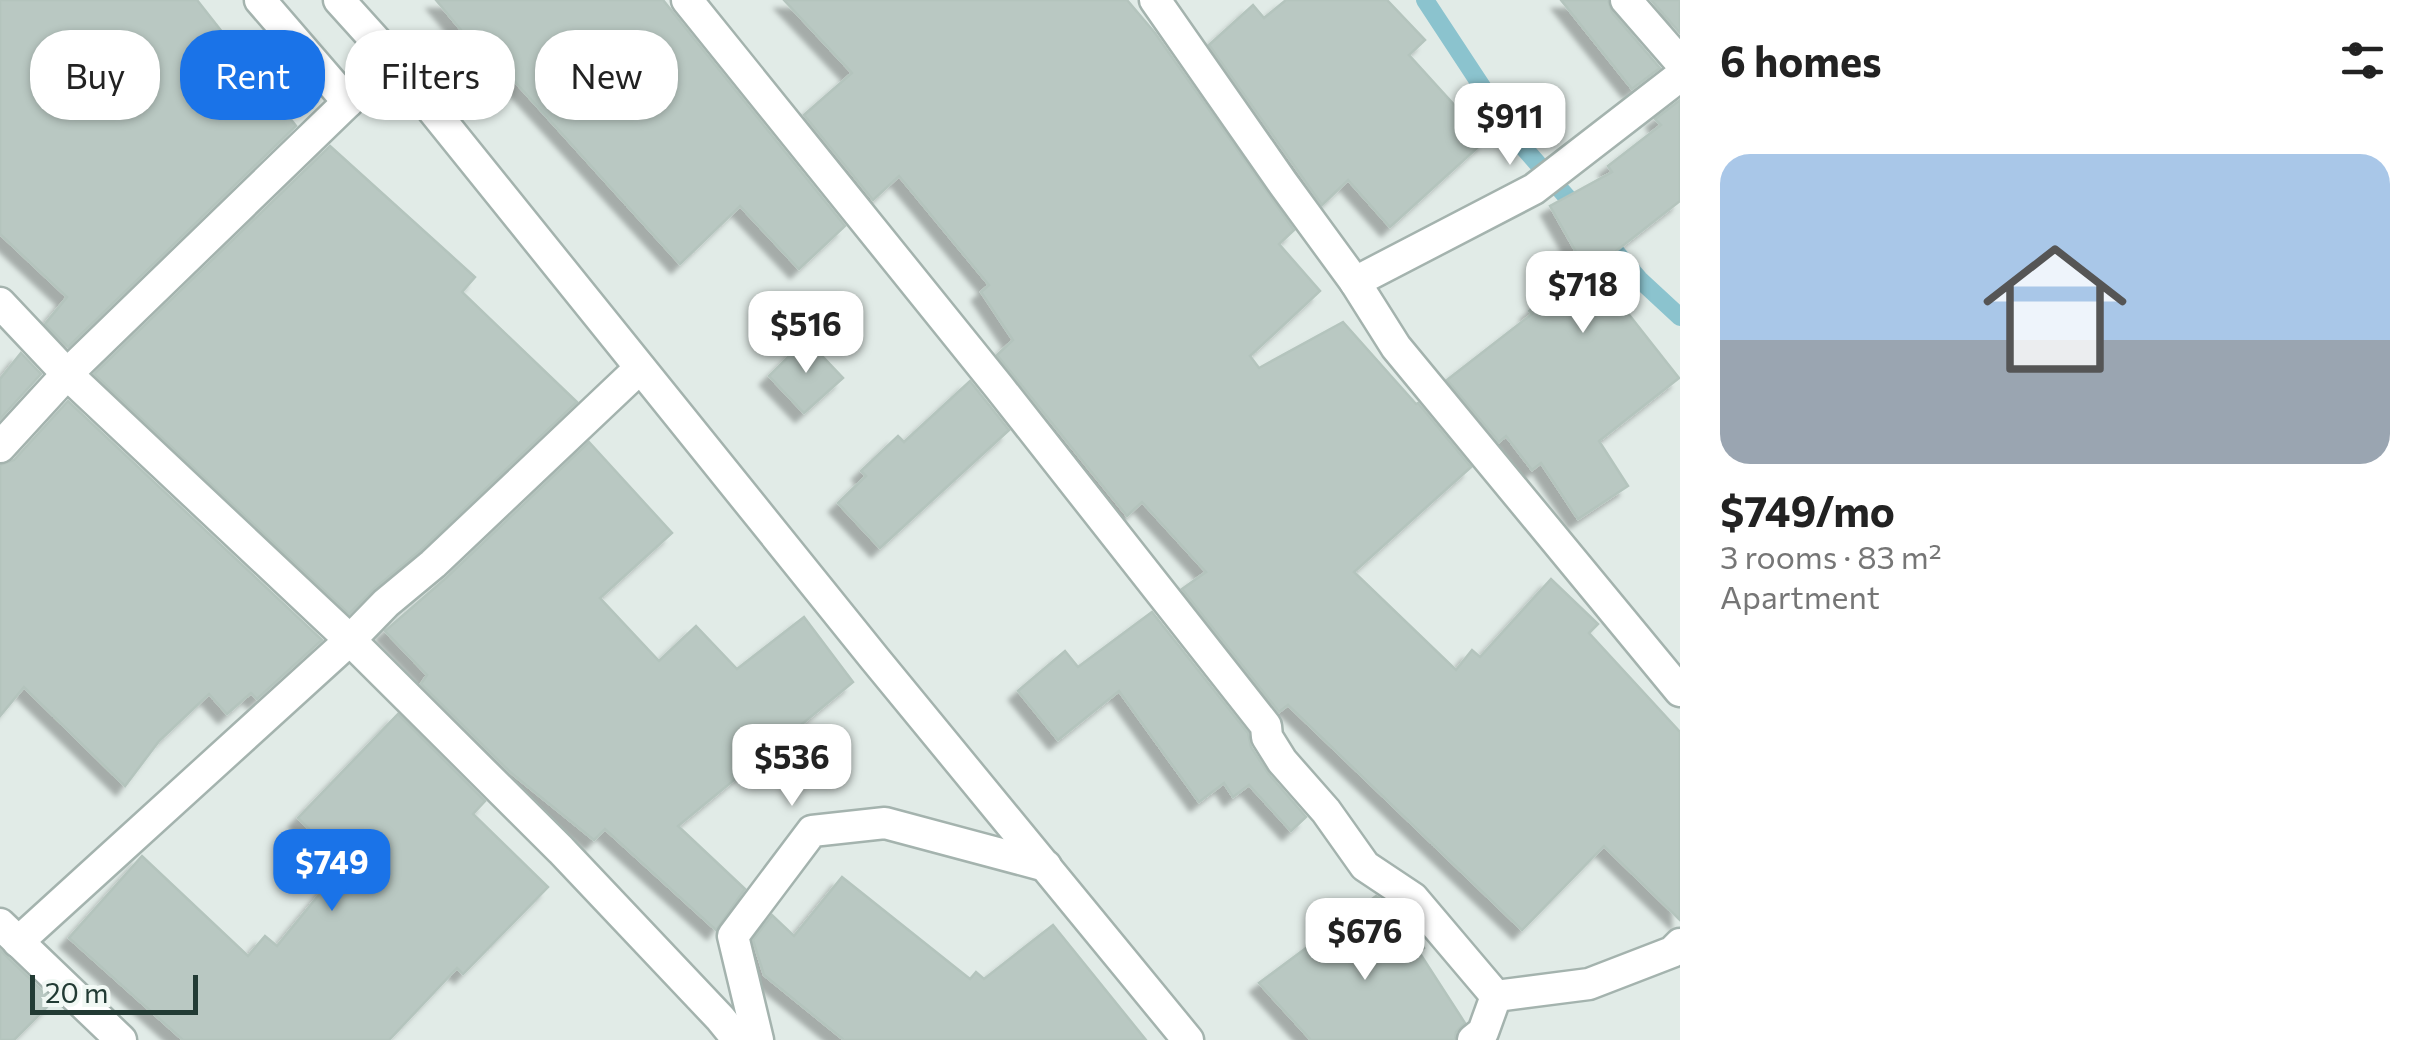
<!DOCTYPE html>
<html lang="en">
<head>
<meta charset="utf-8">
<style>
	:root { --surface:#fff; --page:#f2f2f2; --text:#222; --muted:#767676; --accent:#1a73e8 }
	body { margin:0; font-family:Commissioner,sans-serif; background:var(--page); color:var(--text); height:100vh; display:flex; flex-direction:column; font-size:38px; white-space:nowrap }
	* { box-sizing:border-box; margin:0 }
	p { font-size:32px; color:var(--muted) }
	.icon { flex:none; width:55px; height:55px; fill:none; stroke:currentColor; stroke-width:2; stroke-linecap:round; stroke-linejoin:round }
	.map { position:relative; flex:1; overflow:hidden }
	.details { display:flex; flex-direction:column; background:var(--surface); width:750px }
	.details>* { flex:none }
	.guide { position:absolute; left:30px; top:30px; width:950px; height:90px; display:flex; gap:20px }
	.scale { position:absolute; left:30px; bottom:25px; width:168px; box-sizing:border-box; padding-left:10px; border:5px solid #223b34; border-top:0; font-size:28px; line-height:35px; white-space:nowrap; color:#223b34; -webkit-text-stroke:8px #f1f8f4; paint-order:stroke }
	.price { position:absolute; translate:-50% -85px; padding:0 22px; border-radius:20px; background:#fff; color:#222; font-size:32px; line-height:65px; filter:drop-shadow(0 2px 5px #0008) }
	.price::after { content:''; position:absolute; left:50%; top:60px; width:30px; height:22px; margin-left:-15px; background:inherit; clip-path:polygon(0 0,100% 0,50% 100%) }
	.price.current { background:var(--accent); color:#fff }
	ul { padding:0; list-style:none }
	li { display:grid; align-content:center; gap:20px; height:530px; padding:0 40px }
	li span { display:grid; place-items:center; height:310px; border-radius:30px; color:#555 }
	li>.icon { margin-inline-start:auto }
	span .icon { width:180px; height:180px; fill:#fffc; stroke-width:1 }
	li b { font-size:42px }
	h2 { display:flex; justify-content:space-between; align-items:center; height:120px; padding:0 40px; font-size:42px }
	.chip { padding:0 35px; border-radius:40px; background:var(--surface); box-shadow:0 2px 8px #0004; font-size:35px; line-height:90px }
	.chip.current { background:var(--accent); color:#fff }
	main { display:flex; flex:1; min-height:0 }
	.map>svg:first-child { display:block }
</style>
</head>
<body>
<main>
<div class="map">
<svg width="1680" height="1040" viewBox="0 0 1680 1040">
	<defs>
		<filter id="shadow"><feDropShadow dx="-9" dy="9" stdDeviation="2.5" flood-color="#0004"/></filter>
	</defs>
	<rect width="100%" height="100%" fill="#e1ebe7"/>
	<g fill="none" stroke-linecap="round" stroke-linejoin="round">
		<g stroke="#8bc3ce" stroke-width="18">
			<polyline points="1425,0 1517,140 1580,212"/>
			<polyline points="1601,235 1639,279 1680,317"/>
		</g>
	</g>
	<g fill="#b9c8c2" stroke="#b4c4bd" stroke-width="2.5" filter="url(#shadow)">
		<polygon points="0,0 197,0 296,126 68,347 45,324 67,297 0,234"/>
		<polygon points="436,0 663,0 845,226 799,269 740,206 680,264 497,62 492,67"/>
		<polygon points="784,0 1127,0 1155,33 1294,230 1279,244 1320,291 1250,356 1259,368 1343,322 1416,404 1418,403 1471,467 1354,572 1456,670 1472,650 1480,657 1551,579 1598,624 1589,633 1680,732 1680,920 1604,846 1522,930 1288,705 1279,712 1182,589 1206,572 1142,502 1127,516 997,355 1013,340 981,292 989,285 899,176 873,200 804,115 852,73"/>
		<polygon points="1286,0 1387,0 1425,40 1409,55 1486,140 1390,227 1348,180 1322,205 1209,45 1253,5 1264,18"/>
		<polygon points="1561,0 1608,0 1612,12 1660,68 1632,89"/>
		<polygon points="1651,0 1680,0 1680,33"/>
		<polygon points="1680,100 1680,201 1593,269 1679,378 1599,441 1628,486 1578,519 1541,463 1532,470 1506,436 1499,442 1447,380 1532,314 1529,311 1584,266 1550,206 1612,172 1608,166 1661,125 1655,119"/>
		<polygon points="330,146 475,277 462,292 577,402 421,550 374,589 349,614 94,374"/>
		<polygon points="806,339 843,378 804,413 769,376"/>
		<polygon points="21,353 41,374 0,419 0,379"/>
		<polygon points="970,381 1009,430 880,548 838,503 866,476 861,471 898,436 904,442"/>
		<polygon points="68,401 322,640 257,699 251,693 227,714 209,694 159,741 125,786 24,687 0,716 0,465 14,460"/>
		<polygon points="589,442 672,533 600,598 659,661 696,626 737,669 804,617 853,682 678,826 745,889 716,930 605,829 594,840 510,772 421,684 427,675 385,631 446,578"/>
		<polygon points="1152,612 1248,733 1251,747 1268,773 1306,817 1291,831 1249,785 1233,797 1224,783 1199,802 1119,691 1058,740 1018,691 1065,651 1078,667"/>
		<polygon points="398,714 485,801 473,814 548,887 463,974 457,968 389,1040 183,1040 69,938 142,856 248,956 265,936 277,946 344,864 298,818"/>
		<polygon points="842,877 970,979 976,972 984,979 1053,925 1146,1040 844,1040 764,975 753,940 772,915 794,936"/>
		<polygon points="1376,896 1398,910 1424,948 1419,952 1465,1023 1456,1032 1455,1040 1311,1040 1259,983"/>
		<polygon points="0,950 53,1001 14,1040 0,1040"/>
	</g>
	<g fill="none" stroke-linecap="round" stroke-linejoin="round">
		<defs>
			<g id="minor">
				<polyline points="260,0 348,102"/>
				<polyline points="339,0 386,52 875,659 1188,1040"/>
				<polyline points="687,0 999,387 1266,726 1267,737 1282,761 1326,811 1365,866 1413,898 1496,996 1589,984 1672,952 1680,944"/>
				<polyline points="1155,0 1282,182 1355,282 1396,347 1680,691"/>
				<polyline points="1626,0 1680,62"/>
				<polyline points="1355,282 1534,189 1680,76"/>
				<polyline points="0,303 67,374 350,640 561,850 720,1018 738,1040"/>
				<polyline points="0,447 67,374 348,102 386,52"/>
				<polyline points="0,924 121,1040"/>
				<polyline points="18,942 350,640 386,603 433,564 640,368"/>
				<polyline points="758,1040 733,936 812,831 885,823 1046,866"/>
				<polyline points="1473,1040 1483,1032 1496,996"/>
			</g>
		</defs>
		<use href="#minor" stroke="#a4b3ae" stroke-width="35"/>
		<use href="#minor" stroke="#fff" stroke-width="30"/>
	</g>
</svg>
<div class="scale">20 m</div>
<b class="price" style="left:1510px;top:168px">$911</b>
<b class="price" style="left:1583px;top:336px">$718</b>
<b class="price" style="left:806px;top:376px">$516</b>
<b class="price" style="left:792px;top:809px">$536</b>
<b class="price current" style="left:332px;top:914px">$749</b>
<b class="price" style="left:1365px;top:983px">$676</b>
<div class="guide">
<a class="chip">Buy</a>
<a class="chip current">Rent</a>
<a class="chip">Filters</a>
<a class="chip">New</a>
</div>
</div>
<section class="details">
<h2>6 homes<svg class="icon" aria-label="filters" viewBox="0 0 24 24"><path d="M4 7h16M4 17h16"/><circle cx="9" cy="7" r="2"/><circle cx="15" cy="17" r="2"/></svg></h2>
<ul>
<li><span style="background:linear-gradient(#a9c7e8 60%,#9aa5b1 0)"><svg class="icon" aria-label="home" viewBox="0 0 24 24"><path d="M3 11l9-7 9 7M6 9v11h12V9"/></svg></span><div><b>$749/mo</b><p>3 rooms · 83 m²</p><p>Apartment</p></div></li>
</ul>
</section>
</main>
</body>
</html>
